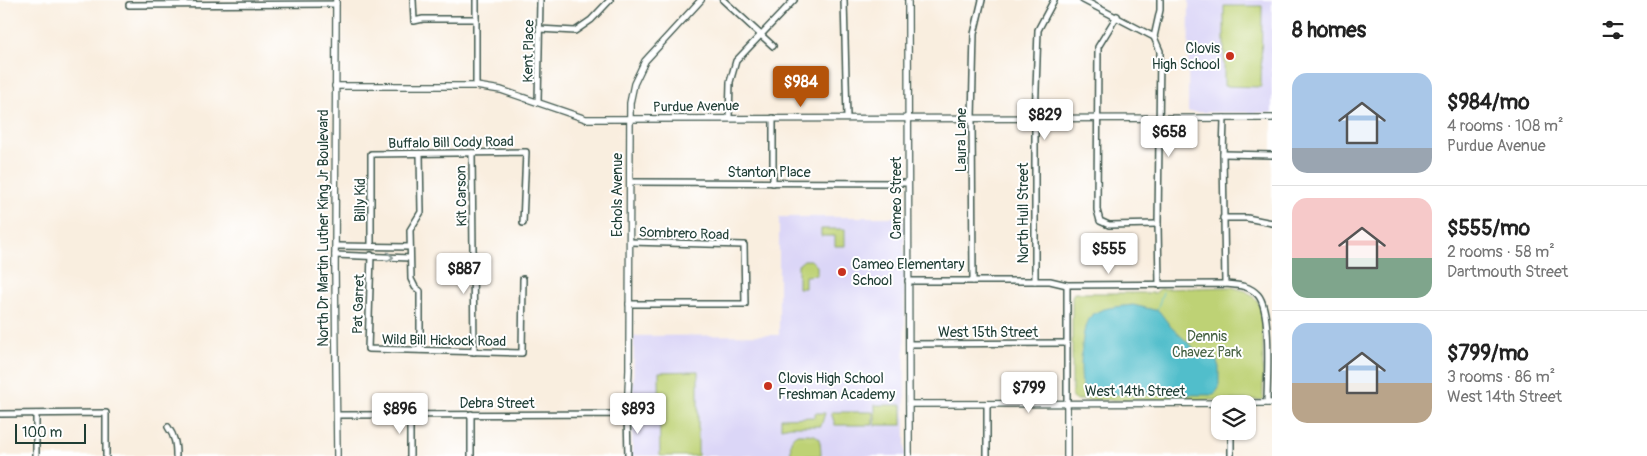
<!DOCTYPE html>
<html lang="en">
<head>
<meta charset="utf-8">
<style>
	:root { --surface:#fff; --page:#f2f2f2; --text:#222; --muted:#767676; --line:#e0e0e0; --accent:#b45309 }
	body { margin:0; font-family:Pangolin,sans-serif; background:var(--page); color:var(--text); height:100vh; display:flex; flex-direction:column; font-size:19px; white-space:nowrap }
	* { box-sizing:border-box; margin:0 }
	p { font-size:16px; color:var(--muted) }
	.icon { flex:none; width:28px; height:28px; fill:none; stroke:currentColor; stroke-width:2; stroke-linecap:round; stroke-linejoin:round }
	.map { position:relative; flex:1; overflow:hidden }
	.panel { display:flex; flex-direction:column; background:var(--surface); width:375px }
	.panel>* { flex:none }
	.controls { position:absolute; left:1211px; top:395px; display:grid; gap:10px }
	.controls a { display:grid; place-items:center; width:45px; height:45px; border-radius:10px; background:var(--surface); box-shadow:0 1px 4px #0004; font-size:25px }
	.scale { position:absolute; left:15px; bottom:12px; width:71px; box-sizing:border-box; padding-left:5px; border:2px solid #1f3d34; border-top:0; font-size:14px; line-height:18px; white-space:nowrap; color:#1f3d34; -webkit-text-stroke:4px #fff; paint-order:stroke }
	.price { position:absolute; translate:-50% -42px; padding:0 11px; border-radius:5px; background:#fff; color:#222; font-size:16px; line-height:32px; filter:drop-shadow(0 1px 2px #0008) }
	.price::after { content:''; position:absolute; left:50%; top:30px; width:15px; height:11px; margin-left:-8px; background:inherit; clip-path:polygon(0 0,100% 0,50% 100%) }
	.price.selected { background:var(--accent); color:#fff }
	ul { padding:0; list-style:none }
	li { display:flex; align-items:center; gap:15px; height:125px; padding:0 20px }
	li+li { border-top:1px solid var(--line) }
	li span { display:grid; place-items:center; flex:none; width:140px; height:100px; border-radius:15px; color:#555 }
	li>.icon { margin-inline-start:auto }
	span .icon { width:60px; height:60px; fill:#fffc; stroke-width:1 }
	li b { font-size:21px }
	h2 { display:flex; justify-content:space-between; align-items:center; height:60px; padding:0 20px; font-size:21px }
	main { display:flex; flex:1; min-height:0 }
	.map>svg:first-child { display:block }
</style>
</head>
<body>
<main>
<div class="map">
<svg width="1272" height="456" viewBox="0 0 1272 456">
	<rect width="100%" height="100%" fill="#fff"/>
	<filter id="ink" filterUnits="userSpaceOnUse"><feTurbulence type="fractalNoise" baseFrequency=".02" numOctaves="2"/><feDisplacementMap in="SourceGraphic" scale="10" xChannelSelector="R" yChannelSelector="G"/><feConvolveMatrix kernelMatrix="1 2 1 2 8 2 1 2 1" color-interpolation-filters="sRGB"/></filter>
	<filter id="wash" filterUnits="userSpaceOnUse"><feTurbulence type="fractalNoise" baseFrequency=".0096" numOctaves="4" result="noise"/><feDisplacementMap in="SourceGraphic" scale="20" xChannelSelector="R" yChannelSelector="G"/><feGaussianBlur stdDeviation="1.12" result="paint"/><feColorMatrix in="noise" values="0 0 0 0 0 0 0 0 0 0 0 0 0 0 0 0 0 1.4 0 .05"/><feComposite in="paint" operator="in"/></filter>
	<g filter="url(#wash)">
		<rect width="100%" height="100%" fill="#f9eedf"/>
		<g fill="#dbd6f7">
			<polygon points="1189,0 1272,0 1272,113 1188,112"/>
			<polygon points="779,217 904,217 905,456 632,456 634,336 779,335"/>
		</g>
		<g fill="#bed275" stroke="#6e8854">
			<polygon points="1224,6 1262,6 1261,87 1224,86"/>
			<polygon points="821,229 845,229 845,246 835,246 835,236 821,236"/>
			<polygon points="804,260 811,260 817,266 817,275 805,276 805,288 798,288 798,265"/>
			<polygon points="1231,287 1246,291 1257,300 1263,315 1263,400 1075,400 1072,398 1072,296 1074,293 1155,293 1160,289"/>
			<polygon points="698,371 698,456 660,456 659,372"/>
			<rect x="875" y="405" width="27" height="20"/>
			<polygon points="831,412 873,412 873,425 835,425"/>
			<polygon points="815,413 825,413 821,426 791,426 781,428 781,418 815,417"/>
			<path d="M798,434C820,434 820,434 821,456H791C791,448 788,437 798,434Z"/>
		</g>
		<path fill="#51becb" stroke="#387e80" d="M1133,305L1159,311L1171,327L1197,351H1206L1215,356L1219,367V388L1214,395L1087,394C1086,392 1084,390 1083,388C1079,376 1081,328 1089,318C1100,306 1119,307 1133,305Z"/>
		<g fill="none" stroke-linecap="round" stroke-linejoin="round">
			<polyline stroke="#51becb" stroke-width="1" points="1157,310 1163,292"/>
		</g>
	</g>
	<g filter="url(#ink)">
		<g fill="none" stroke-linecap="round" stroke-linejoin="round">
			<defs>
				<g id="minor">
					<polyline points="413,0 414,21 423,19 476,19"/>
					<polyline points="723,0 773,46"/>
					<polyline points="844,0 847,118"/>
					<polyline points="1083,0 1154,37"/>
					<polyline points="129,5 336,4"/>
					<polyline points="1117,16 1098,47 1097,210 1100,221 1109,225 1158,224"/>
					<polyline points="539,29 575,31 591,20 610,0"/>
					<polyline points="476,86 476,0"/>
					<polyline points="538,102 540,0"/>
					<polyline points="729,118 730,82 736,61 794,0"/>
					<polyline points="1224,118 1223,154 1225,284"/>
					<polyline points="472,153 474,352"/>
					<polyline points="420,154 421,212 410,230 411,279 415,287 420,291 420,350"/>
					<polyline points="1223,154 1272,155"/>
					<polyline points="630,182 908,183"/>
					<polyline points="773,183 773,118"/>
					<polyline points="1223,218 1247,218 1272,223"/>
					<polyline points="336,246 410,247"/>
					<polyline points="371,246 371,154 526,152 523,223"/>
					<polyline points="335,255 410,258"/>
					<polyline points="371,255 368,349 522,353 523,279"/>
					<path d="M908,281H1050L1067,285L1225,284C1237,285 1249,285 1258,295C1272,311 1267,380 1267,403"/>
					<polyline points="973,281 972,118 974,34 982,0"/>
					<polyline points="1035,281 1035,119 1038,30 1054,0"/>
					<polyline points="1159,285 1158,224 1160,51 1154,37 1160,10 1160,0"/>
					<polyline points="629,304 745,304 744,245 630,242"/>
					<polyline points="909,344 1067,343"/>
					<polyline points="1067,404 1067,285"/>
					<polyline points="0,414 106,413 106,456"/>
					<polyline points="36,414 36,456"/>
					<polyline points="410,414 410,456"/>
					<polyline points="471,414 471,456"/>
					<polyline points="337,415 627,414 628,456"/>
					<path d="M168,427C175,437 176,444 176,456"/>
					<polyline points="1231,431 1231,456"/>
					<polyline points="987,456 987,404"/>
				</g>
				<g id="tertiary">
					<polyline points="336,0 335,268 337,456"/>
					<polyline points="908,0 909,456"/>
					<polyline points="335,86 476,86 501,90 586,119 1272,118"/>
					<polyline points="909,404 1272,403"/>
					<polyline points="1067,404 1067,456"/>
					<polyline points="627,414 629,370 630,103 634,84 645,61 701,0"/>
				</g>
			</defs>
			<use href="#minor" stroke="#40584e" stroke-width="8"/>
			<use href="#tertiary" stroke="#40584e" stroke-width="8"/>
			<use href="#minor" stroke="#fff" stroke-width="5"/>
			<use href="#tertiary" stroke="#fff" stroke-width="5.5"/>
		</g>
		<defs><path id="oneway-chevron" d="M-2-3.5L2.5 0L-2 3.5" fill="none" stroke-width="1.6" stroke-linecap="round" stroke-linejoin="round" transform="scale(1.25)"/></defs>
		<use stroke="#8f9e9a" href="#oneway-chevron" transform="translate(390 257) rotate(3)"/>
	</g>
	<g fill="#c8321e" stroke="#fff" stroke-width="2">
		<circle cx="1230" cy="56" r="5"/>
		<circle cx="842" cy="272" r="5"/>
		<circle cx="768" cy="386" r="5"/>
	</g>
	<g text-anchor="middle" stroke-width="4" stroke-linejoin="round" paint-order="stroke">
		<g font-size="14" fill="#1f3d34" stroke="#fff" text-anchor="start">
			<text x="1220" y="53" text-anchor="end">Clovis<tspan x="1220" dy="16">High School</tspan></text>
			<text x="852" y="269">Cameo Elementary<tspan x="852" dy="16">School</tspan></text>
			<text x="778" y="383">Clovis High School<tspan x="778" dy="16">Freshman Academy</tspan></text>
		</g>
		<g font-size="14" fill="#1f3d34" stroke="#fff">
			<text transform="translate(528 51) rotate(-89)" y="5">Kent Place</text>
			<text transform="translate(696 106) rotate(-1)" y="5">Purdue Avenue</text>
			<text transform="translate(961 140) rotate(-90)" y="5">Laura Lane</text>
			<text transform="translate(451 142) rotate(-1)" y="5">Buffalo Bill Cody Road</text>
			<text x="769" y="177">Stanton Place</text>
			<text transform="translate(617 195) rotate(-90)" y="5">Echols Avenue</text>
			<text transform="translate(461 196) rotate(-91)" y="5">Kit Carson</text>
			<text transform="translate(896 198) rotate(-90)" y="5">Cameo Street</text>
			<text transform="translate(360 200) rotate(-90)" y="5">Billy Kid</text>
			<text transform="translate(1023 213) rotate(-90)" y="5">North Hull Street</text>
			<text transform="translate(323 228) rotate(-90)" y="5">North Dr Martin Luther King Jr Boulevard</text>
			<text transform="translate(684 233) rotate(2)" y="5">Sombrero Road</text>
			<text transform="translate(358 304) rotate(-88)" y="5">Pat Garret</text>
			<text x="988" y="337">West 15th Street</text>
			<text transform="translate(444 340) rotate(1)" y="5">Wild Bill Hickock Road</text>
			<text x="1135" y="396">West 14th Street</text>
			<text x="497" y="408">Debra Street</text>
		</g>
		<g font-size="14" fill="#476244" stroke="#fff">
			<text x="1207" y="341">Dennis<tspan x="1207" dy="16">Chavez Park</tspan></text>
		</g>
	</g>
</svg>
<div class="controls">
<a><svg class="icon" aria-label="layers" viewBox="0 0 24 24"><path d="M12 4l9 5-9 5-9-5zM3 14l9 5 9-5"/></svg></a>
</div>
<div class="scale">100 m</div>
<b class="price selected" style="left:801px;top:108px">$984</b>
<b class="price" style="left:1045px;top:141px">$829</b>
<b class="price" style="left:1169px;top:158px">$658</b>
<b class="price" style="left:1109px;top:275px">$555</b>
<b class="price" style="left:464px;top:295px">$887</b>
<b class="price" style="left:1029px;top:414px">$799</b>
<b class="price" style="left:400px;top:435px">$896</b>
<b class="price" style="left:638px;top:435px">$893</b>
</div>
<section class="panel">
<h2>8 homes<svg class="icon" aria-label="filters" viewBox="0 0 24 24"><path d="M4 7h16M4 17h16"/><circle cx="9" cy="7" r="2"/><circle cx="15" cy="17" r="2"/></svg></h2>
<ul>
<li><span style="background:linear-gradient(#a9c7e8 75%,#9aa5b1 0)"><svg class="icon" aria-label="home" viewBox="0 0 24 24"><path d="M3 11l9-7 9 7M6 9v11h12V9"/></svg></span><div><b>$984/mo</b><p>4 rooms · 108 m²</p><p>Purdue Avenue</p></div></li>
<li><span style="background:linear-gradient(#f6c9c9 60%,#7fa58c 0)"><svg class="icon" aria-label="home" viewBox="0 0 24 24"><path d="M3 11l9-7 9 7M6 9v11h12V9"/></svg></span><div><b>$555/mo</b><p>2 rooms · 58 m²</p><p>Dartmouth Street</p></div></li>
<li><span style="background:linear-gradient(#a9c7e8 60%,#b9a48a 0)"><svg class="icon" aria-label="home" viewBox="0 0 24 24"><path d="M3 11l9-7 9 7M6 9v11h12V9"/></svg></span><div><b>$799/mo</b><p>3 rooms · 86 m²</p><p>West 14th Street</p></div></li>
</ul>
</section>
</main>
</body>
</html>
